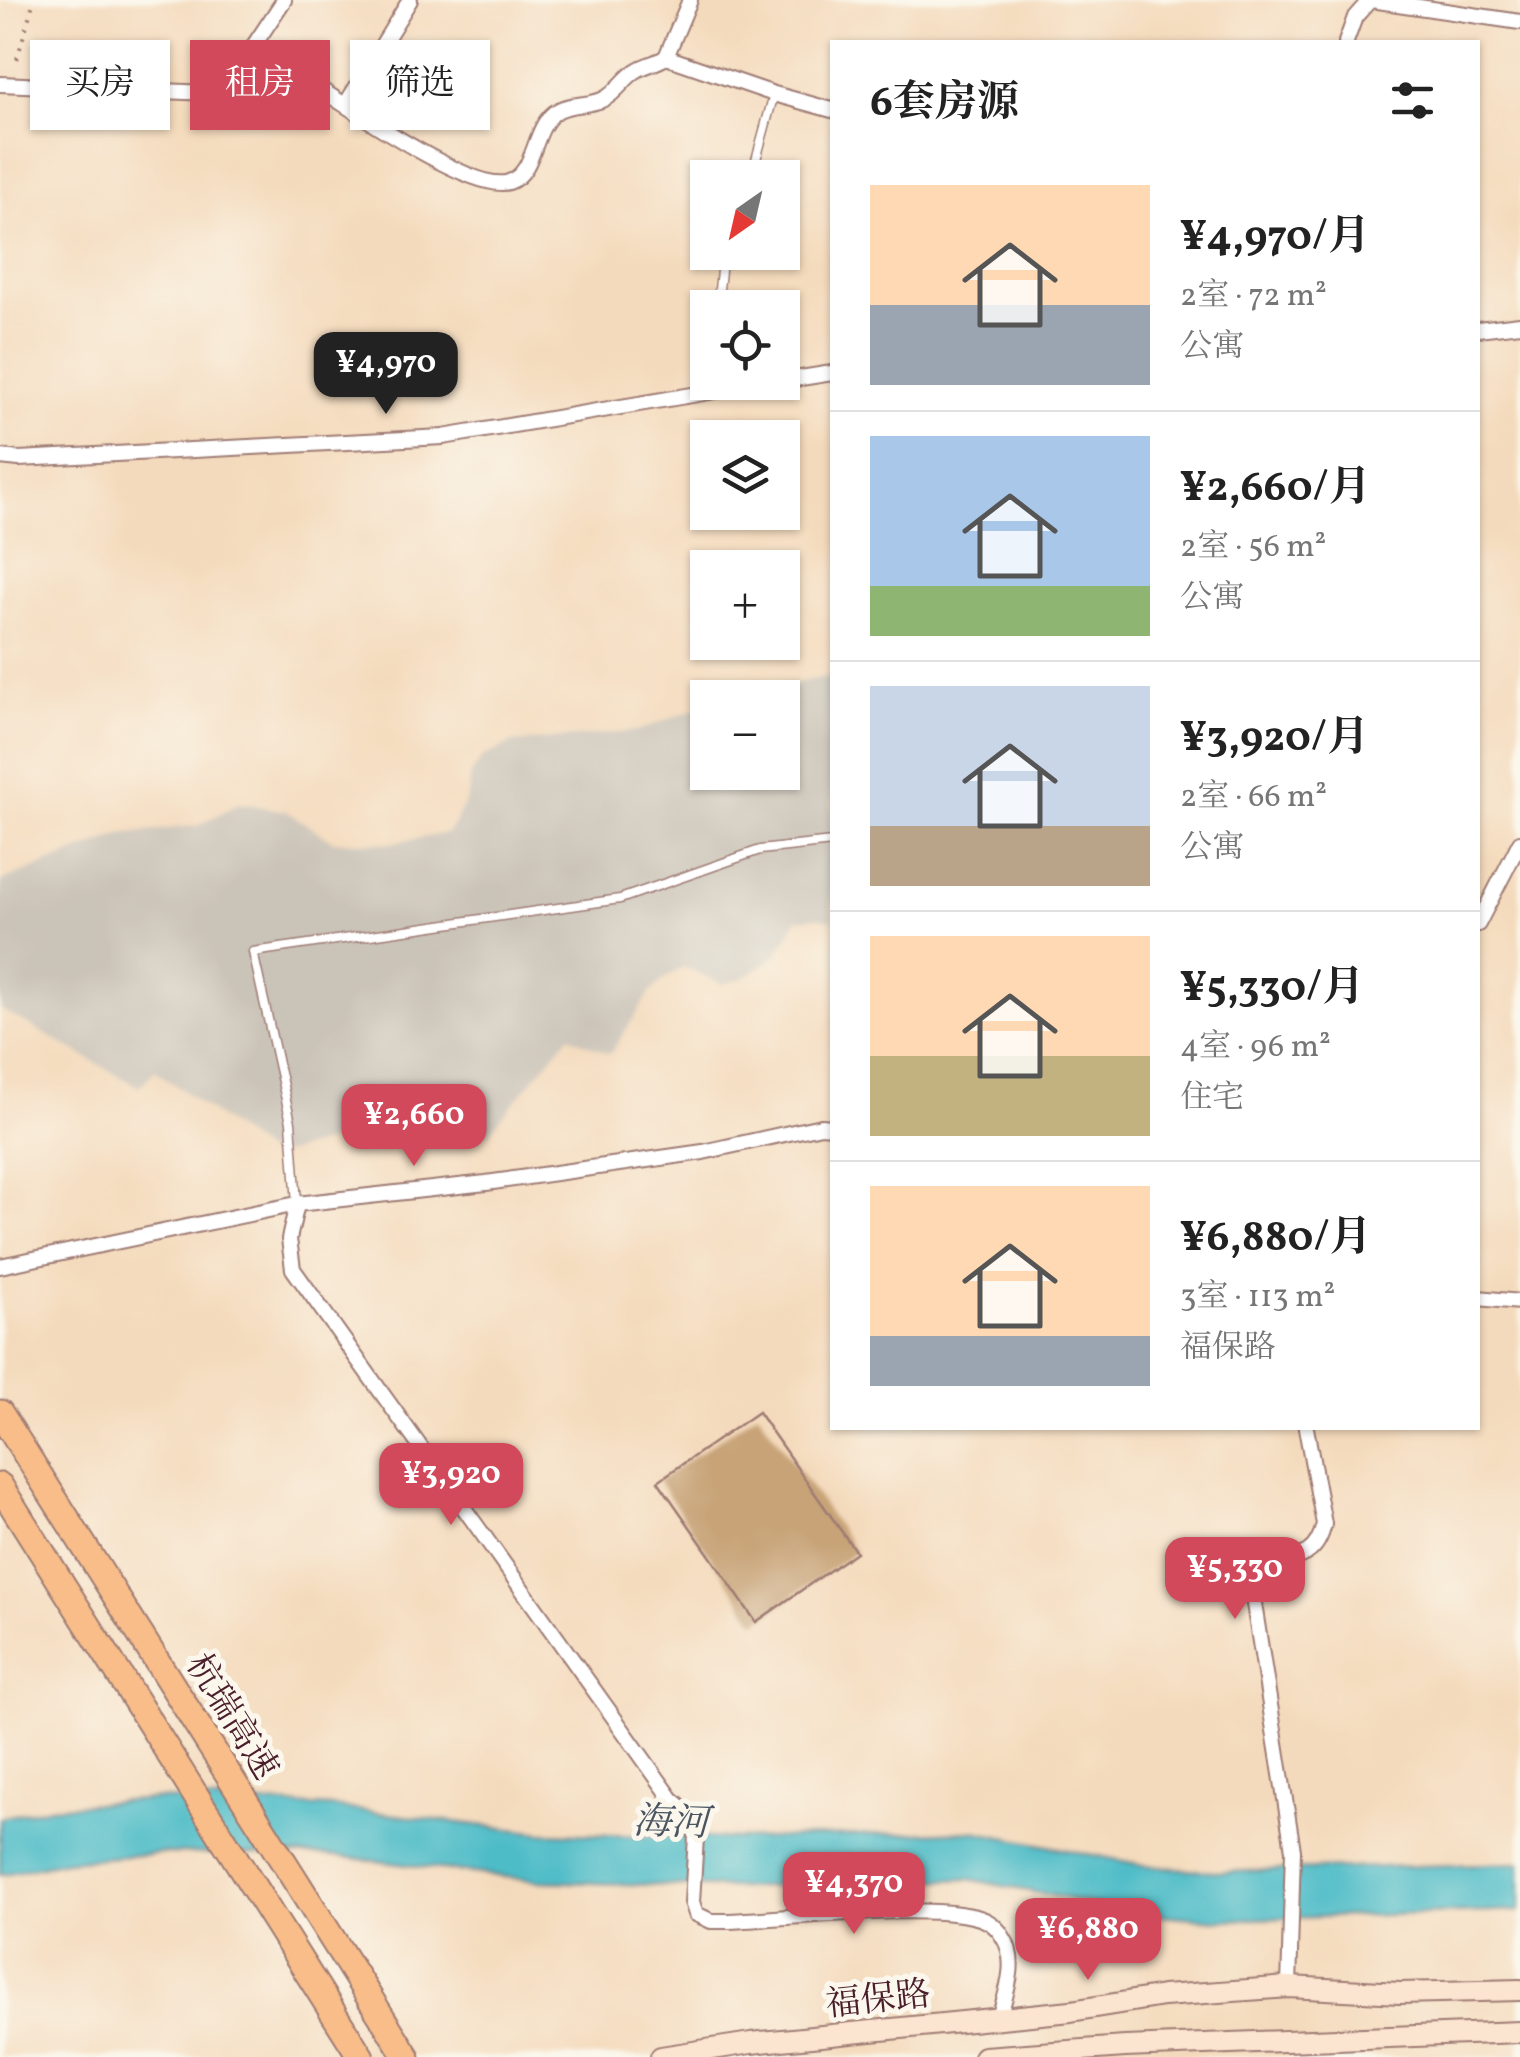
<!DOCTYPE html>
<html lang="zh">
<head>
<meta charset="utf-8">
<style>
	:root { --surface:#fff; --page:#f6f6f6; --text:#222; --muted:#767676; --line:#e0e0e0; --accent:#d1495b }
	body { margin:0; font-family:Vollkorn,"Noto Serif SC",serif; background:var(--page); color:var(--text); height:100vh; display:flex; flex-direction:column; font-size:38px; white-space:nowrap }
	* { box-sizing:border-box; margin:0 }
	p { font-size:32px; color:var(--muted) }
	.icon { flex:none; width:55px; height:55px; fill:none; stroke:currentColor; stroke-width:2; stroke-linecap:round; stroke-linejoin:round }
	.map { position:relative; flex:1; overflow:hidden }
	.panel { position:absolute; left:830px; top:40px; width:650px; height:1390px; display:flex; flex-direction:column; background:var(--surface); border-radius:0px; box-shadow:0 2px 8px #0004 }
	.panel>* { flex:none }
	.hud { position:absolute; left:30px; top:40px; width:650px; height:90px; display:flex; gap:20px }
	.needle { width:65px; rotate:214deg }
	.tools { position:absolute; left:690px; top:160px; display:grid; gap:20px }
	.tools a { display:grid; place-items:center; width:110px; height:110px; border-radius:0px; background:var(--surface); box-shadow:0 2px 8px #0004; font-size:50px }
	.price { position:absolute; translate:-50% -85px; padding:0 22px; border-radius:20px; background:var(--accent); color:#fff; font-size:32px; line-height:65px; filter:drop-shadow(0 2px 5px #0008) }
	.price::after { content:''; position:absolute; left:50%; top:60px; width:30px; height:22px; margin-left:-15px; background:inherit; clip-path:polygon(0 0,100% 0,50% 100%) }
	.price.current { background:#222; color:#fff }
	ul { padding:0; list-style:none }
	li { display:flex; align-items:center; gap:30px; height:250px; padding:0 40px }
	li+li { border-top:2px solid var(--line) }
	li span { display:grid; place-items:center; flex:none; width:280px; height:200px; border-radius:0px; color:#555 }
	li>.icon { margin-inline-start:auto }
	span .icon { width:120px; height:120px; fill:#fffc; stroke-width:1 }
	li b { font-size:42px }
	h2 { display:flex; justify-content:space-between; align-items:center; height:120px; padding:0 40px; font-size:42px }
	.chip { padding:0 35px; border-radius:0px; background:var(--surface); box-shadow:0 2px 8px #0004; font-size:35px; line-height:90px }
	.chip.current { background:var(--accent); color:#fff }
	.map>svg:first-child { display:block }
</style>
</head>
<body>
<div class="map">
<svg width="1520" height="2057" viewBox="0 0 1520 2057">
	<rect width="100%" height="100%" fill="#fbf7ec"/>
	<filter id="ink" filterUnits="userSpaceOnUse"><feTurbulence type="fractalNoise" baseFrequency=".01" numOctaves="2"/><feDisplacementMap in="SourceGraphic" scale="20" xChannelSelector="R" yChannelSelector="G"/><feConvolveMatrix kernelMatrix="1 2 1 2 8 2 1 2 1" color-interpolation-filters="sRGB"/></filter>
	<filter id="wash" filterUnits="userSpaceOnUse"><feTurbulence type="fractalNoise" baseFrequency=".0048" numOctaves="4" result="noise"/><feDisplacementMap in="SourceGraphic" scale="40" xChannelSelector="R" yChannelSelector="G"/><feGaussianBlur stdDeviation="2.25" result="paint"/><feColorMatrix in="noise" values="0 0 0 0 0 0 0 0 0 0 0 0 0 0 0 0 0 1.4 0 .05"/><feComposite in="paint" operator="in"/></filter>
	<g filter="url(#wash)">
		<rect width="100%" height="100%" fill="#f4dabc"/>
		<polygon fill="#cac3b8" points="820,678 832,678 832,921 817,917 797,919 777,955 743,978 723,984 684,967 665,978 651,992 610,1054 569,1036 488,1134 363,1133 272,1157 155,1070 139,1087 0,1009 0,882 120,835 200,825 239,803 286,811 333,841 392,843 448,833 459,815 468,796 470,776 482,758 512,743 637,731 707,705 708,772 782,772 782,698 729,697"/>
		<polygon fill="#4ebcc7" stroke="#4c6e79" stroke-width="2.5" points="154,1799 331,1807 542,1833 739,1839 973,1831 1143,1865 1219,1872 1520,1863 1520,1911 1218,1920 1137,1913 969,1879 740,1888 538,1881 327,1855 164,1853 65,1861 0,1875 0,1818 50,1807"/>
		<g id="blocks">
			<polygon fill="#c7a377" points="758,1412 856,1552 756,1622 658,1481"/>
		</g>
	</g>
	<g filter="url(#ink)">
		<use href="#blocks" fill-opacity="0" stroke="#9f7c74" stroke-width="2.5"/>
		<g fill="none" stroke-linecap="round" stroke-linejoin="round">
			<defs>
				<g id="service">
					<polyline points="751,178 774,94"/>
					<polyline points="717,308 723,252"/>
					<polyline points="297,1204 291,1122 253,952 620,899 760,850 832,842"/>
				</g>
				<g id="minor">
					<polyline points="690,0 666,57 774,94 832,110"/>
					<polyline points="1371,0 1520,22"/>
					<polyline points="1346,42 1355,17 1370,0"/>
					<path d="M0,84L281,96L292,90L300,76C336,98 473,195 509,182C536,172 532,131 554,113C568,102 588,107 604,99C618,92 625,76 639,69C648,64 657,63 666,57"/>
					<polyline points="223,92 284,0"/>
					<polyline points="346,104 410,0"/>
					<polyline points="1478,329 1520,324"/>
					<polyline points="782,381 832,373"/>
					<polyline points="0,457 19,459 443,437 769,382"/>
					<polyline points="1478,924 1520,842"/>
					<path d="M297,1204L289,1239L293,1269L672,1799L697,1820L692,1902L696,1914L711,1921H727C779,1919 948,1900 987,1921C993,1924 1000,1931 1003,1937C1019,1961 1006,1993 999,2018"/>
					<polyline points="0,1266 297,1204 486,1183 703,1152 821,1126 832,1127"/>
					<polyline points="1478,1298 1520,1302"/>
					<path d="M1289,1987L1293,1850L1254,1604L1257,1576L1264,1563C1296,1557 1316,1560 1324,1524L1306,1428"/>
				</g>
				<g id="secondary">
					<polyline points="661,2057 751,2043 1071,2011 1163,1996 1289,1987 1400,1993 1520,1990"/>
					<polyline points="984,2057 1125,2047 1520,2032"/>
				</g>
				<g id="motorway">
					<polyline points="0,1413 407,2057"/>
					<polyline points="0,1486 361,2057"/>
				</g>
			</defs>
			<use href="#service" stroke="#9f7c74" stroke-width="11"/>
			<use href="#minor" stroke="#9f7c74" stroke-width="18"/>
			<use href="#secondary" stroke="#9f7c74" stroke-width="24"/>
			<use href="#motorway" stroke="#9f7c74" stroke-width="29"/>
			<polyline stroke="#9f7c74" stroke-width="4" stroke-dasharray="2.5 8" stroke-linecap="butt" points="17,59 34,0"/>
			<use href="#service" stroke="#fff" stroke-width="8"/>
			<use href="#minor" stroke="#fff" stroke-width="14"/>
			<use href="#secondary" stroke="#fce5d0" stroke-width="20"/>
			<use href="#motorway" stroke="#f8bd89" stroke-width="25"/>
		</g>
	</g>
	<g text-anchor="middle" stroke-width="10" stroke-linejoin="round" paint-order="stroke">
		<g font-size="35" fill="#4a1f2b" stroke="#fbf7ec">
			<text transform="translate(233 1716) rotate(58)" y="12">杭瑞高速</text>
			<text transform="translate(878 1998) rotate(-6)" y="12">福保路</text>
		</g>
		<g font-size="38" font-style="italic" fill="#4b5662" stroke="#fbf7ec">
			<text transform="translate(671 1821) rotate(2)" y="13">海河</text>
		</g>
	</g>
</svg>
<div class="tools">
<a><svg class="needle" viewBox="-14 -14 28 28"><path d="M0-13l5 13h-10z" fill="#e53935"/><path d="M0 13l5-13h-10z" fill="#767676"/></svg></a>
<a><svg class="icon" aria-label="locate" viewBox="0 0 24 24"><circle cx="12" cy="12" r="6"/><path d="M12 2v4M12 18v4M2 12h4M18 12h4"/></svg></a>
<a><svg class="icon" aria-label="layers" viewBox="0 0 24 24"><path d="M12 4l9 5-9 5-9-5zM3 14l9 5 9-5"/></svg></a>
<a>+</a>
<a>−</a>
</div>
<b class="price current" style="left:386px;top:417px">¥4,970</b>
<b class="price" style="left:414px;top:1169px">¥2,660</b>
<b class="price" style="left:451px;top:1528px">¥3,920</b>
<b class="price" style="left:1235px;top:1622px">¥5,330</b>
<b class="price" style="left:854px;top:1937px">¥4,370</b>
<b class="price" style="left:1088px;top:1983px">¥6,880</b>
<div class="hud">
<a class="chip">买房</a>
<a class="chip current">租房</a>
<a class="chip">筛选</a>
</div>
<section class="panel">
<h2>6套房源<svg class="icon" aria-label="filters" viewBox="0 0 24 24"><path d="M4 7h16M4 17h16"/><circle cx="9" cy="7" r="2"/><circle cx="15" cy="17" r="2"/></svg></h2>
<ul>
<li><span style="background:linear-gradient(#ffd9b3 60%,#9aa5b1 0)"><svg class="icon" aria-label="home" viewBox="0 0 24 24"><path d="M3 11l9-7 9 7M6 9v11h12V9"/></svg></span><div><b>¥4,970/月</b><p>2室 · 72 m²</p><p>公寓</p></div></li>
<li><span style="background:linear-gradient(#a9c7e8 75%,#8fb573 0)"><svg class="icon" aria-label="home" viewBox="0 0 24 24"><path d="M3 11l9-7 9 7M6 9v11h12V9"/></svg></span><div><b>¥2,660/月</b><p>2室 · 56 m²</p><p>公寓</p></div></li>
<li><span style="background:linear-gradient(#c9d6e8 70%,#b9a48a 0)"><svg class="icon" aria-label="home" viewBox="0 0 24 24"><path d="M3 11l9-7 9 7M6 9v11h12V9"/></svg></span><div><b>¥3,920/月</b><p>2室 · 66 m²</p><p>公寓</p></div></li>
<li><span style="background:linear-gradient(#ffd9b3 60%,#c2b280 0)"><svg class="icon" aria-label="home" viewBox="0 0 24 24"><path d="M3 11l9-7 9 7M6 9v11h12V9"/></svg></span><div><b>¥5,330/月</b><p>4室 · 96 m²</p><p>住宅</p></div></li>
<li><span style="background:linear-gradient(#ffd9b3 75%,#9aa5b1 0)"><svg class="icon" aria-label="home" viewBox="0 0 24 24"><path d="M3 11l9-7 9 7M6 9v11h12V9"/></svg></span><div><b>¥6,880/月</b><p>3室 · 113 m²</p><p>福保路</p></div></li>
</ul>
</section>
</div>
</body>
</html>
